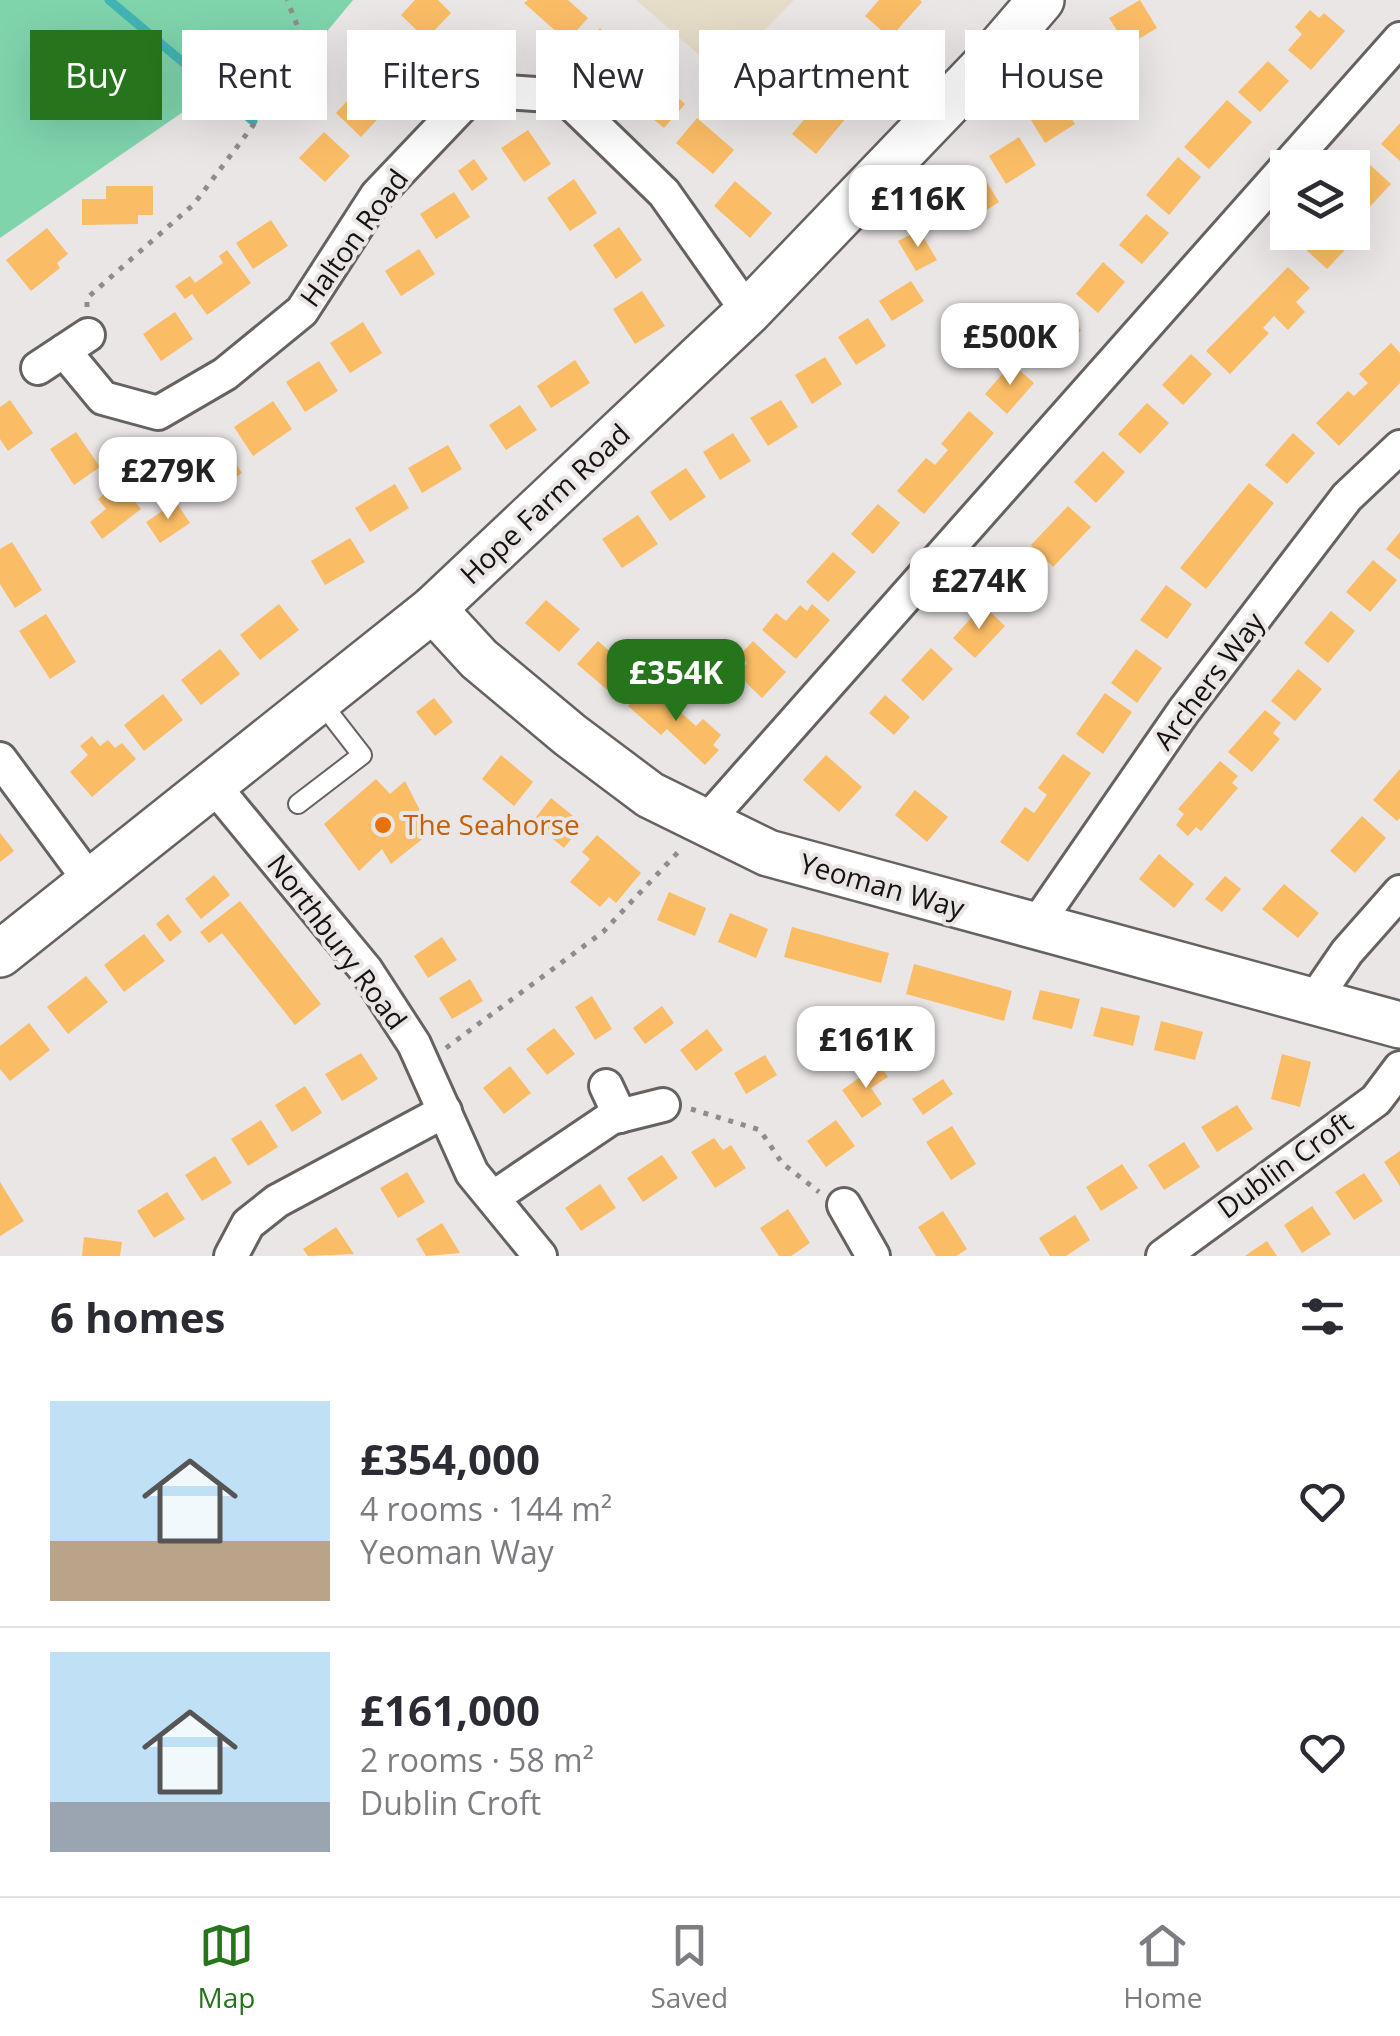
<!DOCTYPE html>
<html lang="en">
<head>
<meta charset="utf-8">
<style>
	:root { --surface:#fff; --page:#f2f2f3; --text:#2b2b33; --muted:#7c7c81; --line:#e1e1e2; --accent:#26741b }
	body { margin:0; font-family:"Open Sans",sans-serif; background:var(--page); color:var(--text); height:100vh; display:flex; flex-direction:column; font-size:38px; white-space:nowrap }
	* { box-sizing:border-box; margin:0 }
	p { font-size:32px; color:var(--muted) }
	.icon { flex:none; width:55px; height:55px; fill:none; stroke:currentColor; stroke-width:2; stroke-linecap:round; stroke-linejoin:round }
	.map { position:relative; height:1256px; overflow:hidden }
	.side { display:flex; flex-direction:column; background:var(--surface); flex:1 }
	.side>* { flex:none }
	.guide { position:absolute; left:30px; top:30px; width:1340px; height:90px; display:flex; gap:20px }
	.buttons { position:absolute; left:1270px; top:150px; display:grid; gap:20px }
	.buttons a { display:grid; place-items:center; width:100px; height:100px; border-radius:0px; background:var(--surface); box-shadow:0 10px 40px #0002; font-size:50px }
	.price { position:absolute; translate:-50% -85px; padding:0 22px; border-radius:20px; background:#fff; color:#222; font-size:32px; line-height:65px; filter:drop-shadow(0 2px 5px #0008) }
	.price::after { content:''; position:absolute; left:50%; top:60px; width:30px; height:22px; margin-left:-15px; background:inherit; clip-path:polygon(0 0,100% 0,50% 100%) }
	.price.active { background:var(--accent); color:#fff }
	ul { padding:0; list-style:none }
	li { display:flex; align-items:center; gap:30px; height:250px; padding:0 50px }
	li+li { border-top:2px solid var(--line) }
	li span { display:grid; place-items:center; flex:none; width:280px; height:200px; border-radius:0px; color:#555 }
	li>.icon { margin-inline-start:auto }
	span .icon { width:120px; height:120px; fill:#fffc; stroke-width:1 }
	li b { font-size:42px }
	h2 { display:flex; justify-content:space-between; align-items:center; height:120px; padding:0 50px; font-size:42px }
	.tag { padding:0 35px; border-radius:0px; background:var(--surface); box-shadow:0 10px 40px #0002; font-size:35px; line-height:90px }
	.tag.active { background:var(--accent); color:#fff }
	.dock { display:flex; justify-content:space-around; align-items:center; height:140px; border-top:2px solid var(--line); background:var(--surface); font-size:28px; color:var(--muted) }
	.dock a { display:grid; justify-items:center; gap:5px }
	.dock .active { color:var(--accent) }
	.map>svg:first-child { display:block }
</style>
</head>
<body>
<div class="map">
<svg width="1400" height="1256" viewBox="0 0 1400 1256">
	<rect width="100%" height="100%" fill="#eae6e5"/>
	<polygon fill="#e5ddc8" points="636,0 794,0 721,74"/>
	<polygon fill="#7fd4ac" points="0,0 353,0 253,121 215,90 0,238"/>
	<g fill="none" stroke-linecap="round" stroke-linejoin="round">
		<polyline stroke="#42b4b6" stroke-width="9" points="109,0 253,121"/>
	</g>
	<g fill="#fabc65">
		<polygon points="415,0 438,0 451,13 426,39 401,15"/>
		<polygon points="528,0 568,0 588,18 567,41 524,3"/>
		<polygon points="879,0 920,0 922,2 890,38 865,16"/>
		<polygon points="1140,0 1157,28 1127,46 1109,18"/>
		<polygon points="1310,10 1319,18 1324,13 1345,31 1311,70 1288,50 1302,34 1295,27"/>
		<polygon points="600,28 633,61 610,84 577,51"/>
		<polygon points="388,33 414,56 389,83 364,59"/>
		<polygon points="861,43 885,63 856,98 831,78"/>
		<polygon points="1101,51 1118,79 1088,98 1071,70"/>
		<polygon points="1268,61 1289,81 1260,112 1238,92"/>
		<polygon points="649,73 685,104 664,128 627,97"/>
		<polygon points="361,86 386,110 361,137 336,113"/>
		<polygon points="1058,96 1075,124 1045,143 1028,115"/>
		<polygon points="822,98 846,118 816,154 792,134"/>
		<polygon points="1227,100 1252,122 1209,169 1184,147"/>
		<polygon points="697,118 734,150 713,174 676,143"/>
		<polygon points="1400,123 1400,161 1381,144"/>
		<polygon points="528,130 551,164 524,182 501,148"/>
		<polygon points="324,132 350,156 325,182 299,158"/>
		<polygon points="1019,137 1036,165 1006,184 989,156"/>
		<polygon points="1178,157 1201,177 1169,215 1146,195"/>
		<polygon points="474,159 488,179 472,191 458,171"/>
		<polygon points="1366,161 1391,184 1363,214 1352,204 1352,176"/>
		<polygon points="980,171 999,202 974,218 954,187"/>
		<polygon points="574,179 597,213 570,231 547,198"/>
		<polygon points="735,181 772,213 750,238 714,206"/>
		<polygon points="106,186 153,186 153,215 138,215 138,224 82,225 82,199 106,199"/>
		<polygon points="454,192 470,217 436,239 420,214"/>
		<polygon points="1146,214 1169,233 1142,264 1119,245"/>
		<polygon points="271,220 288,246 253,269 236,243"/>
		<polygon points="619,227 642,260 616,279 593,245"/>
		<polygon points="47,228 68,254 57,263 60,268 31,291 6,260"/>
		<polygon points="919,230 937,260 916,271 898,241"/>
		<polygon points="1316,232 1348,232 1355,239 1327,269 1303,247"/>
		<polygon points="419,249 435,274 401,296 385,271"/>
		<polygon points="227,250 251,283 207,315 192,294 185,299 175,286 190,276 195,283 223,263 219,256"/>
		<polygon points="1103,262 1125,282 1098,313 1076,294"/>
		<polygon points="1288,267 1310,288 1296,302 1305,312 1288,330 1274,316 1263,328 1269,333 1230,374 1206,351"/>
		<polygon points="911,281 924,301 892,321 879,301"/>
		<polygon points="642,291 665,326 635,344 613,309"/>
		<polygon points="1059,311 1081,330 1054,361 1032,342"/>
		<polygon points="175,312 193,339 161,361 143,334"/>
		<polygon points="868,318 886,346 856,365 838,337"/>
		<polygon points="363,322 382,353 350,373 330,343"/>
		<polygon points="1391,343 1400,353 1400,383 1339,446 1316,423 1348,391 1354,396 1368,383 1359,374"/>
		<polygon points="1191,354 1212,374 1183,405 1162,385"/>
		<polygon points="825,357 842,384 812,404 795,375"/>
		<polygon points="575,360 590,383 551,408 537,386"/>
		<polygon points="319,361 338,391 305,412 286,382"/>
		<polygon points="1012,363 1034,383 1007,414 985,394"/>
		<polygon points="10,400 33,433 8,451 0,439 0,407"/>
		<polygon points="781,400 798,427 768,446 750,418"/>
		<polygon points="273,401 292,429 253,456 234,427"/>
		<polygon points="1147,403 1169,423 1140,454 1118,434"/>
		<polygon points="520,405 537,430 506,450 489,425"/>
		<polygon points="969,411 994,433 924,514 897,491 926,458 935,465 948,450 941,444"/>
		<polygon points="76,432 100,467 74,485 50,449"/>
		<polygon points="733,433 751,461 720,480 703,452"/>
		<polygon points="1293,433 1315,453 1287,484 1265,465"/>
		<polygon points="223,445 242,473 203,499 183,471"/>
		<polygon points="448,445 462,469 422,493 408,468"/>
		<polygon points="1103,451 1125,472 1096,503 1074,482"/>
		<polygon points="686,468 706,497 670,521 650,492"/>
		<polygon points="120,483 141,509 102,539 90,522 106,509 98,499"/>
		<polygon points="1249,483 1274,503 1206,589 1180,568"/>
		<polygon points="395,484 409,508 370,532 355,508"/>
		<polygon points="176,502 190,523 160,543 146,522"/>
		<polygon points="878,504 900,523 873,554 851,534"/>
		<polygon points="1068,506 1091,527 1053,567 1031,545"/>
		<polygon points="638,515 658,544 622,568 602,539"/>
		<polygon points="1400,532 1400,560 1386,549"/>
		<polygon points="350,538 365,562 325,585 311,561"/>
		<polygon points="12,542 42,590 15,608 0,584 0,549"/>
		<polygon points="833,552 856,572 828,602 806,582"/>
		<polygon points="1025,557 1047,578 1015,612 993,590"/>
		<polygon points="1373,560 1397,580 1370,612 1346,592"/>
		<polygon points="1166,585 1192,604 1167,639 1140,620"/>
		<polygon points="546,600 580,629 559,652 525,623"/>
		<polygon points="279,604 299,630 260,660 240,635"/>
		<polygon points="812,604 830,620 796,659 762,630 776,613 786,621 800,605 807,611"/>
		<polygon points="983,605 1005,626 975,658 953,638"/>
		<polygon points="1331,611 1355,631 1328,663 1304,643"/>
		<polygon points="46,614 76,662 50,679 19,631"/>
		<polygon points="598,641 631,670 611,693 577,664"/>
		<polygon points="753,641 786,672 762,698 737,674 747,663 739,656"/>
		<polygon points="931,648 953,669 923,701 901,680"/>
		<polygon points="220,649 240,674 201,705 181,680"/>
		<polygon points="1136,649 1162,668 1137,703 1111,683"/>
		<polygon points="1298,669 1322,689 1295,721 1271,701"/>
		<polygon points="648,683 696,726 703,719 721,735 713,745 719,750 705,765 667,729 661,735 628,706"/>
		<polygon points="1105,693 1132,712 1103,754 1076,734"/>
		<polygon points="163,694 183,720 144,751 124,725"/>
		<polygon points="885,695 910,717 894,735 869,713"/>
		<polygon points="434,698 453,722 435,736 416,712"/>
		<polygon points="1265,710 1281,723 1273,733 1280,739 1252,772 1228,752"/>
		<polygon points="92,736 100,746 108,740 115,748 122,743 136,759 92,797 70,772 88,755 80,746"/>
		<polygon points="1063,754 1091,773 1028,862 1000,842 1025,807 1034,813 1047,795 1038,788"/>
		<polygon points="501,755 533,782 514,806 482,779"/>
		<polygon points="826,755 862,787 839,812 803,780"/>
		<polygon points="1220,761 1238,776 1232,783 1238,788 1201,831 1196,827 1188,836 1176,825 1184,814 1178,809"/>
		<polygon points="1400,769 1400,818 1397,821 1373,800"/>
		<polygon points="376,779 390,794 405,781 431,832 391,864 382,849 359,871 324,824"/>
		<polygon points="915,790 948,817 927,842 895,815"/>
		<polygon points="551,798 583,824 564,848 532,822"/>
		<polygon points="1362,816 1386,838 1355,873 1330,851"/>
		<polygon points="0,833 14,851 0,862"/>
		<polygon points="597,835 641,873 616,903 609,897 600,907 570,882 590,859 582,852"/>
		<polygon points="1159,854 1194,884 1174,908 1139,879"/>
		<polygon points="214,875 230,895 201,919 185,899"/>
		<polygon points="1225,876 1241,889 1222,912 1205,899"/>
		<polygon points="1284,884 1319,913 1298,938 1262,909"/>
		<polygon points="669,892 706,908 695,936 657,920"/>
		<polygon points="240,901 321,1004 295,1025 222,933 209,943 200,932"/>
		<polygon points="730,913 768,929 756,958 718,942"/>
		<polygon points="168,914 182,932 170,942 156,924"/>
		<polygon points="792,927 889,953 881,983 784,957"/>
		<polygon points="144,934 165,961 124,992 104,965"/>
		<polygon points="442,937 457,960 428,978 414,956"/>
		<polygon points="914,964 1012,991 1004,1021 906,994"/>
		<polygon points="86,976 108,1002 68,1034 47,1007"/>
		<polygon points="470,979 483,1001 452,1019 439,998"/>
		<polygon points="1040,990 1080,999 1072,1029 1032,1019"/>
		<polygon points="592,996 612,1029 595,1040 575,1007"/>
		<polygon points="662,1006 674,1023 645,1044 633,1028"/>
		<polygon points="1101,1007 1140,1016 1133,1046 1093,1036"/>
		<polygon points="1161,1021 1203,1032 1195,1060 1154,1050"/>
		<polygon points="29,1023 50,1050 10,1081 0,1069 0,1046"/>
		<polygon points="554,1028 575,1054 547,1075 526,1049"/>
		<polygon points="707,1029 723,1050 696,1071 680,1050"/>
		<polygon points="361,1053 378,1079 342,1101 325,1074"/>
		<polygon points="1282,1054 1311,1062 1300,1107 1271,1099"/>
		<polygon points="765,1055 777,1075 746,1094 734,1073"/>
		<polygon points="879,1064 888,1077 871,1088 882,1104 862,1118 842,1090"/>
		<polygon points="510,1066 531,1093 504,1114 483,1088"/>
		<polygon points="943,1079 953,1094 923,1115 912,1099"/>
		<polygon points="305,1086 322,1113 292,1132 275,1105"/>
		<polygon points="1237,1105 1253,1129 1217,1152 1201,1127"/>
		<polygon points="261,1120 278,1147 248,1166 231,1139"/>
		<polygon points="836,1120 855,1146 826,1167 807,1141"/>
		<polygon points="952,1126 976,1164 951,1180 926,1142"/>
		<polygon points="714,1138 723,1150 731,1145 746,1168 715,1188 691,1152"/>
		<polygon points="1184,1142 1200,1167 1164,1190 1148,1165"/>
		<polygon points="1400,1151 1400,1186 1384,1162"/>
		<polygon points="662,1155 678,1178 643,1202 627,1178"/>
		<polygon points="215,1156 232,1183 202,1201 185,1175"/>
		<polygon points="1122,1164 1138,1188 1101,1211 1086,1187"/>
		<polygon points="407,1172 425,1202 398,1218 380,1188"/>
		<polygon points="1364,1173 1383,1201 1354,1220 1335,1192"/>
		<polygon points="0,1182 24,1221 0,1236"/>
		<polygon points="600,1184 616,1208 581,1231 565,1208"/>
		<polygon points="167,1192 185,1219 154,1238 137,1211"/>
		<polygon points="1312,1206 1331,1234 1302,1253 1284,1225"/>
		<polygon points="788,1209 810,1243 791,1256 779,1256 760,1228"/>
		<polygon points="943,1211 967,1249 956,1256 936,1256 918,1227"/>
		<polygon points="1075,1215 1090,1240 1066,1256 1050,1256 1039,1238"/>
		<polygon points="442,1223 460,1253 426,1256 416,1239"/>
		<polygon points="336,1227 354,1254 308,1256 303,1249"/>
		<polygon points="84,1237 122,1242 120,1256 82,1256"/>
		<polygon points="1267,1241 1277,1256 1245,1256 1252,1251"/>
	</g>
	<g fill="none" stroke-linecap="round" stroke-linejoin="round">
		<defs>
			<polyline id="lane" points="298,804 362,755 320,701"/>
			<g id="street">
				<polyline points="64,351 103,398 158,413 225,374 302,311 377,195 477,90 564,96 664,193 748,312"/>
				<polyline points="38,368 88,335"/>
				<polyline points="0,759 90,881"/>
				<polyline points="214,786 366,970 414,1044 472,1173 540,1256"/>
				<polyline points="704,824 1400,39"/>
				<polyline points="1034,928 1183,712 1347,497 1400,447"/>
				<polyline points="1312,1003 1347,952 1400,892"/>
				<polyline points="606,1086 620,1116"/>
				<polyline points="494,1197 611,1118 663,1105"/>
				<polyline points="844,1205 873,1256"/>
				<polyline points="231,1256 248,1224 277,1201 445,1111"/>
				<polyline points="1163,1256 1376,1100 1400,1068"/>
			</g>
			<g id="secondary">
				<polyline points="433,609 479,659 570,735 650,795 768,853 1400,1025"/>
				<polyline points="0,954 433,609 748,312 987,63 1041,0"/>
			</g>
		</defs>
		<use href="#lane" stroke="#656260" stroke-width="22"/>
		<use href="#street" stroke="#656260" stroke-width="38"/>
		<use href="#secondary" stroke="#656260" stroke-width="50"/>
		<g stroke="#8f8c8b" stroke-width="5" stroke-dasharray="5 8" stroke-linecap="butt">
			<polyline points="87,307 87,298 194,204 291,75 299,30 287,0"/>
			<polyline points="446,1048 603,932 681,849"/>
			<polyline points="691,1109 760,1130 782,1163 819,1192"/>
		</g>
		<use href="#lane" stroke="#fff" stroke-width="18"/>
		<use href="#street" stroke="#fff" stroke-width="32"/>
		<use href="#secondary" stroke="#fff" stroke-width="45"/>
	</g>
	<circle fill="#e8710a" stroke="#eae6e5" stroke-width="4" cx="383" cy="825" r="10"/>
	<g text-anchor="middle" stroke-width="8" stroke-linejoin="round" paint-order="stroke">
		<g font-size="28" fill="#141312" stroke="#eae6e5">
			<text transform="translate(354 238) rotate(-54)" y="10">Halton Road</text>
			<text transform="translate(545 504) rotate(-43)" y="10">Hope Farm Road</text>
			<text transform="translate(1209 681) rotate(-53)" y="10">Archers Way</text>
			<text transform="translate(882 886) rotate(16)" y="10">Yeoman Way</text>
			<text transform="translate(337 942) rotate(53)" y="10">Northbury Road</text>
			<text transform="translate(1285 1165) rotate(-36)" y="10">Dublin Croft</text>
		</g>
		<g font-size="28" fill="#c56008" stroke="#eae6e5" text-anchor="start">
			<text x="403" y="835">The Seahorse</text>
		</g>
	</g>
</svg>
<div class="buttons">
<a><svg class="icon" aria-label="layers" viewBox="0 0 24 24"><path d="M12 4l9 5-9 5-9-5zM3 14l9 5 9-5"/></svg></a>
</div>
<b class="price" style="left:918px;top:250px">£116K</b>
<b class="price" style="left:1010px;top:388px">£500K</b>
<b class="price" style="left:168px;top:522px">£279K</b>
<b class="price" style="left:979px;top:632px">£274K</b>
<b class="price active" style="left:676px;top:724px">£354K</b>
<b class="price" style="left:866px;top:1091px">£161K</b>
<div class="guide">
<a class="tag active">Buy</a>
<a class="tag">Rent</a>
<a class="tag">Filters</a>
<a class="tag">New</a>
<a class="tag">Apartment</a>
<a class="tag">House</a>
</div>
</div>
<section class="side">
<h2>6 homes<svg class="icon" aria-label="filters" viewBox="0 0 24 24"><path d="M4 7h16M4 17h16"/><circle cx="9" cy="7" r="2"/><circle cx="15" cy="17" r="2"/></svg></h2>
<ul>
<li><span style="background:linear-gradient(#bfe0f5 70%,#b9a48a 0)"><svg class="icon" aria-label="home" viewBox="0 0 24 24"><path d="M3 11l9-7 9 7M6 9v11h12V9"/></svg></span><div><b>£354,000</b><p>4 rooms · 144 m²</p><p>Yeoman Way</p></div><svg class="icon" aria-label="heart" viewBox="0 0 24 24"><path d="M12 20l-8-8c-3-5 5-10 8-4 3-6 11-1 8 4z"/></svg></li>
<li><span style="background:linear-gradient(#bfe0f5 75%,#9aa5b1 0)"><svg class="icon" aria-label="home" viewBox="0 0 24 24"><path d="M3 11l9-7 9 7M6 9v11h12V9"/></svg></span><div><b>£161,000</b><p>2 rooms · 58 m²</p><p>Dublin Croft</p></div><svg class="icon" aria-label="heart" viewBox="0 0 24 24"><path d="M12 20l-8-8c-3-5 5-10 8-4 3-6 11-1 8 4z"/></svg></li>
</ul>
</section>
<nav class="dock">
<a class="active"><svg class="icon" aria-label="map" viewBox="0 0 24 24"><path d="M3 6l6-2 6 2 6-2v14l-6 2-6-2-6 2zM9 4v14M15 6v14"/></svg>Map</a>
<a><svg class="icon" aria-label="saved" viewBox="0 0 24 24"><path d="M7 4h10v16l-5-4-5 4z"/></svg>Saved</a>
<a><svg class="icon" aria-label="home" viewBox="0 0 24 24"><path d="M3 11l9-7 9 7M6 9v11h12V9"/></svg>Home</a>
</nav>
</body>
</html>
